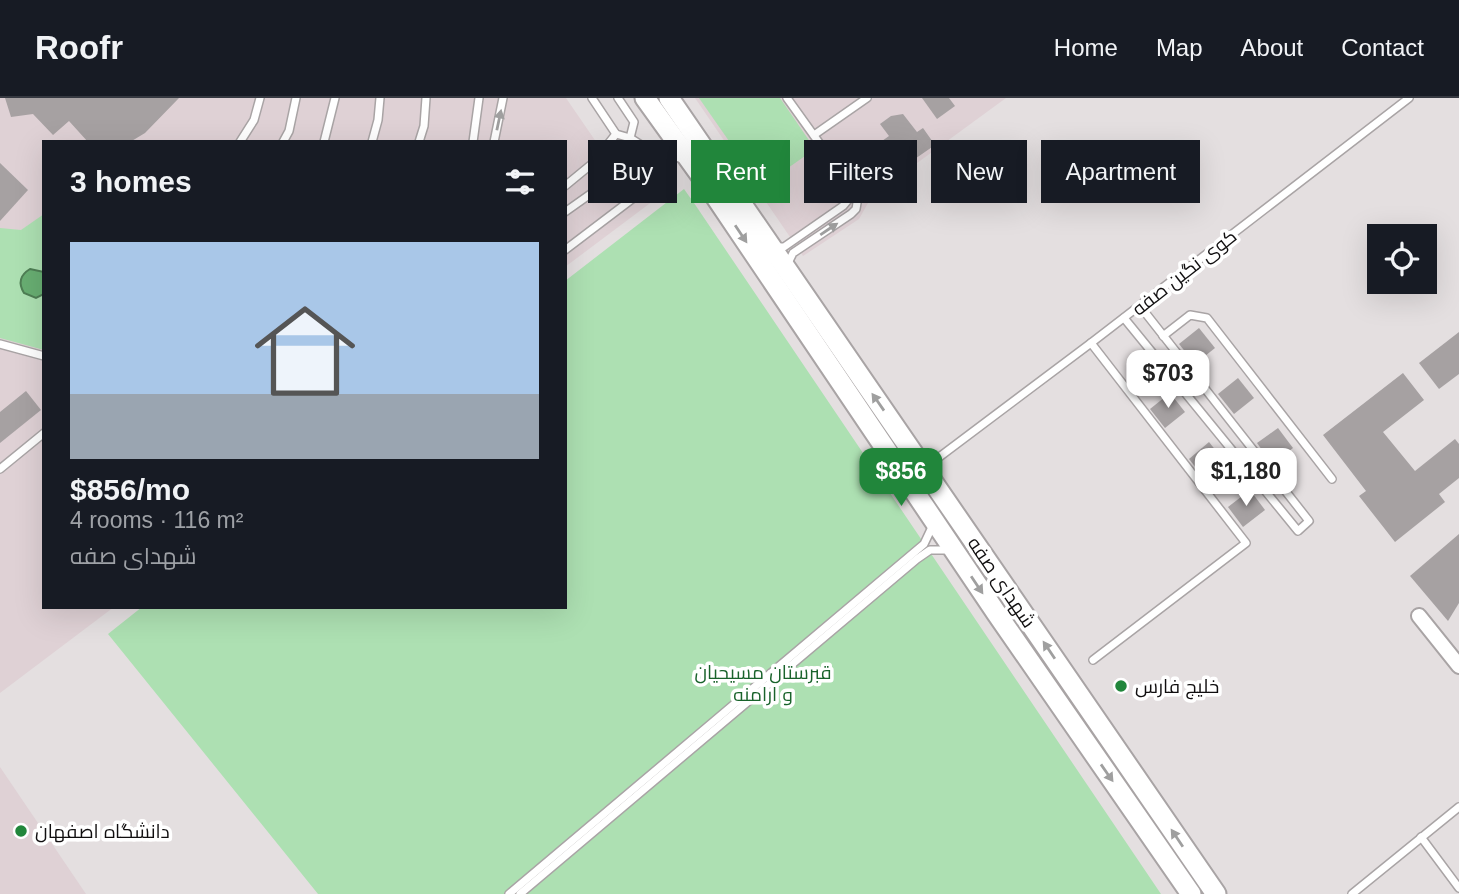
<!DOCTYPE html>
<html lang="en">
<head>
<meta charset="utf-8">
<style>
	:root { --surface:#171b24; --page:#242831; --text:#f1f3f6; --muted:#9ea1a6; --line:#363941; --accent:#21863b }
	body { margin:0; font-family:Helvetica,Cairo,sans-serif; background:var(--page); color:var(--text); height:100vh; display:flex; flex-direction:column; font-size:26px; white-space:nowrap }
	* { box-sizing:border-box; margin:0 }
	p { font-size:23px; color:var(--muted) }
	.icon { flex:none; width:38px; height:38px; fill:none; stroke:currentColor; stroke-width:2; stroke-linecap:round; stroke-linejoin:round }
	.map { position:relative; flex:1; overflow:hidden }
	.panel { position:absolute; left:42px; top:42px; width:525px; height:469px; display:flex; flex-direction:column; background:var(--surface); border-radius:0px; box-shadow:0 7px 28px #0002 }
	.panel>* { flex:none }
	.guide { position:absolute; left:588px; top:42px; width:665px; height:63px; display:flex; gap:14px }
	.tools { position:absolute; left:1367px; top:126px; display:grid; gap:14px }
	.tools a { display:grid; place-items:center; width:70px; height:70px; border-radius:0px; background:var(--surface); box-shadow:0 7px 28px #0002; font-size:35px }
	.price { position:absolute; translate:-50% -60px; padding:0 16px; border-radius:14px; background:#fff; color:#222; font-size:23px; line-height:46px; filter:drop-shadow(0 2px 4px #0008) }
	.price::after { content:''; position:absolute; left:50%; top:42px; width:21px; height:16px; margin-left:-10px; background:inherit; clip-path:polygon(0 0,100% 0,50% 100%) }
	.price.on { background:var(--accent); color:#fff }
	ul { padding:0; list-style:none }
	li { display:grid; align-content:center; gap:14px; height:371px; padding:0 28px }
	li+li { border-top:2px solid var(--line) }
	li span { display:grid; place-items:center; height:217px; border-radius:0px; color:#555 }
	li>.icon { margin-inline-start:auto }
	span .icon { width:126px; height:126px; fill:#fffc; stroke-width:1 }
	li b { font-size:30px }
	h2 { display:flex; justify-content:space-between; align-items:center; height:84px; padding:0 28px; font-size:30px }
	.tag { padding:0 24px; border-radius:0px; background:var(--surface); box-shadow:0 7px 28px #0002; font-size:24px; line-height:63px }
	.tag.on { background:var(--accent); color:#fff }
	header { display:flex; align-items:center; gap:42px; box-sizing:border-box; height:98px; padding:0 35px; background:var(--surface); border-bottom:2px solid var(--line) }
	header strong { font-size:33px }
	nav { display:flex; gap:38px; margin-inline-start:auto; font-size:24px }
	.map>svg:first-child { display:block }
</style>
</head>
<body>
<header>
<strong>Roofr</strong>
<nav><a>Home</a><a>Map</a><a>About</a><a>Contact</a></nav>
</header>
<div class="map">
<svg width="1459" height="796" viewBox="0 0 1459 796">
	<rect width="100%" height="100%" fill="#e4dfe0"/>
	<g fill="#dfd1d5">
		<polygon points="0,0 566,0 612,67 631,63 647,65 665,73 677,85 565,169 565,44 44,44 44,509 114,509 0,595"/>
		<polygon points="695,0 1006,0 872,98 859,121 803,158"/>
		<polygon points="0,669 86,796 0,796"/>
	</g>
	<g fill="#ade0b2">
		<polygon points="699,0 780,0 815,51 761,89"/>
		<polygon points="684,91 694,105 1161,796 318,796 108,536 142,509 565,509 565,183"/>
		<polygon points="44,116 44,252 0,240 0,130 21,132"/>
	</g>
	<path fill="#68ae72" stroke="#4e7e54" stroke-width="2" d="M30,171L44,174V196L36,200L24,195C18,185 20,177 30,171Z"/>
	<g fill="#a6a1a2">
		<polygon points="5,0 179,0 145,35 130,44 88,44 69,23 53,37 33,16 11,19"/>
		<polygon points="922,0 949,0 955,8 937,21"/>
		<polygon points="903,16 917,34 923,30 935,47 909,65 902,55 895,60 882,43 889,38 880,26 891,18"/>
		<polygon points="0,65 28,92 0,123"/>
		<polygon points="1199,230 1215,250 1195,266 1179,246"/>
		<polygon points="1459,234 1459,276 1439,291 1419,265"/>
		<polygon points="1403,275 1424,302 1383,334 1415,373 1455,341 1459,346 1459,380 1439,396 1445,404 1395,444 1359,398 1366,393 1323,337"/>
		<polygon points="1238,280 1254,300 1234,316 1218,296"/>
		<polygon points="26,293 41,312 0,345 0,314"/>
		<polygon points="1170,295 1185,314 1165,330 1150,311"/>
		<polygon points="1278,330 1293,350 1272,366 1257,345"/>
		<polygon points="1209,344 1225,364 1205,381 1189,361"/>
		<polygon points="1250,392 1265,412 1243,429 1228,409"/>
		<polygon points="1459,436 1459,505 1448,523 1410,478"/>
	</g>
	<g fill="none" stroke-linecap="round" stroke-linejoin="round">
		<defs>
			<g id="service">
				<polyline points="592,0 616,36 630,40 641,47 685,62"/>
				<polyline points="618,0 634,24 630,40"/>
				<polyline points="787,0 858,99 856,111 851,116 793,155 788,165"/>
				<polyline points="814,37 867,0"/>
				<polyline points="240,44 254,22 260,0"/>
				<polyline points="283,44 289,33 296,0"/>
				<polyline points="324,44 335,0"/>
				<polyline points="372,44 378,22 380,0"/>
				<polyline points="419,44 424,28 426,0"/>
				<polyline points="473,44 479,0"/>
				<polyline points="494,44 503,0"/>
				<polyline points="593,65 613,80 644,92"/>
				<polyline points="565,88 593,65 616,36"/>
				<polyline points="565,114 613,80"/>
				<polyline points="776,149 784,149 843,108 848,102 849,87"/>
				<polyline points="565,152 644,92"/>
				<polyline points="1124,220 1298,433 1309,423 1140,208"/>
				<polyline points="1163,238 1190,217 1207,220 1332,381"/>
				<polyline points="1091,245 1246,445 1093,562"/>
				<polyline points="0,246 44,258"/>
				<polyline points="926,369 1091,245 1409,0"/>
				<polyline points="0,371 44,335"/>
				<polyline points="1421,739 1459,790"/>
				<polyline points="509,796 924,446 933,427"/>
				<polyline points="520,796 917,461 930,452 950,452"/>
				<polyline points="1352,796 1459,709"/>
			</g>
			<polyline id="minor" points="1419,518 1459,568"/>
			<g id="secondary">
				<polyline points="645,0 709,89 997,516 1191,796"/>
				<polyline points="669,0 1216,796"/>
			</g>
		</defs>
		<use href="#service" stroke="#a9a4a5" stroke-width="10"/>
		<use href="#minor" stroke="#a9a4a5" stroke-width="18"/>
		<use href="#secondary" stroke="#a9a4a5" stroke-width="23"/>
		<use href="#service" stroke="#fff" stroke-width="7"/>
		<use href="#minor" stroke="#fff" stroke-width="14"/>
		<use href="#secondary" stroke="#fff" stroke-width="19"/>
	</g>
	<defs><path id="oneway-solid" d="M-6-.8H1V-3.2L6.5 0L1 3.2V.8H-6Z" transform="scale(1.75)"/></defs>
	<g fill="#9f9f9f">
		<use href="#oneway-solid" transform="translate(499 22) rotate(-78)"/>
		<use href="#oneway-solid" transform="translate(829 131) rotate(-34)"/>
		<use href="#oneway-solid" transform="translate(741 136) rotate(56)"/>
		<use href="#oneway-solid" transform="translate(878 304) rotate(-125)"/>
		<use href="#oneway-solid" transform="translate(977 487) rotate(56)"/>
		<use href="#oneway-solid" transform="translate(1049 552) rotate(-124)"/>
		<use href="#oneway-solid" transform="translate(1107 675) rotate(55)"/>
		<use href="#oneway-solid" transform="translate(1177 740) rotate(-124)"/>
	</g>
	<g fill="#21863b" stroke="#fff" stroke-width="2.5">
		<circle cx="1121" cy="588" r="7"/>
		<circle cx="21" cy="733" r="7"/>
	</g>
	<g text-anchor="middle" stroke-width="7" stroke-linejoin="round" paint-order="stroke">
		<g font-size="19" fill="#100e0f" stroke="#fff">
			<text transform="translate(1184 174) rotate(-38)" y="7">کوی نگین صفه</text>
			<text transform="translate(1002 484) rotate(56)" y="7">شهدای صفه</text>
		</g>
		<g font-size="19" fill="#19632b" stroke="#fff">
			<text x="763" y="581">قبرستان مسیحیان<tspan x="763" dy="22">و ارامنه</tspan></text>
		</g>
		<g font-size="19" fill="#100e0f" stroke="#fff" text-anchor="start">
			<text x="1135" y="595">خلیج فارس</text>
			<text x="35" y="740">دانشگاه اصفهان</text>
		</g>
	</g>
</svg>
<div class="tools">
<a><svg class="icon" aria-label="locate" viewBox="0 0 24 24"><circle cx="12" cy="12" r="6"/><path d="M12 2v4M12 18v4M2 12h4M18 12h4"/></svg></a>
</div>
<b class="price" style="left:1168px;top:312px">$703</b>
<b class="price on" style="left:901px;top:410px">$856</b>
<b class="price" style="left:1246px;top:410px">$1,180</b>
<div class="guide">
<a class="tag">Buy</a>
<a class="tag on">Rent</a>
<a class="tag">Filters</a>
<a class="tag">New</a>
<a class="tag">Apartment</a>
</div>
<section class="panel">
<h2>3 homes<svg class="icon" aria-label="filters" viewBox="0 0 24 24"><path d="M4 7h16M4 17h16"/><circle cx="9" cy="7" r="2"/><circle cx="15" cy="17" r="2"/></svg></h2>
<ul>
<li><span style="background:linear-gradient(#a9c7e8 70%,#9aa5b1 0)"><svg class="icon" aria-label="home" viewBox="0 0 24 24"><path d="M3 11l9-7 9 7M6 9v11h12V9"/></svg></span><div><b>$856/mo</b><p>4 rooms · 116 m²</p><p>شهدای صفه</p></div></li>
</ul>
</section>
</div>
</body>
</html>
